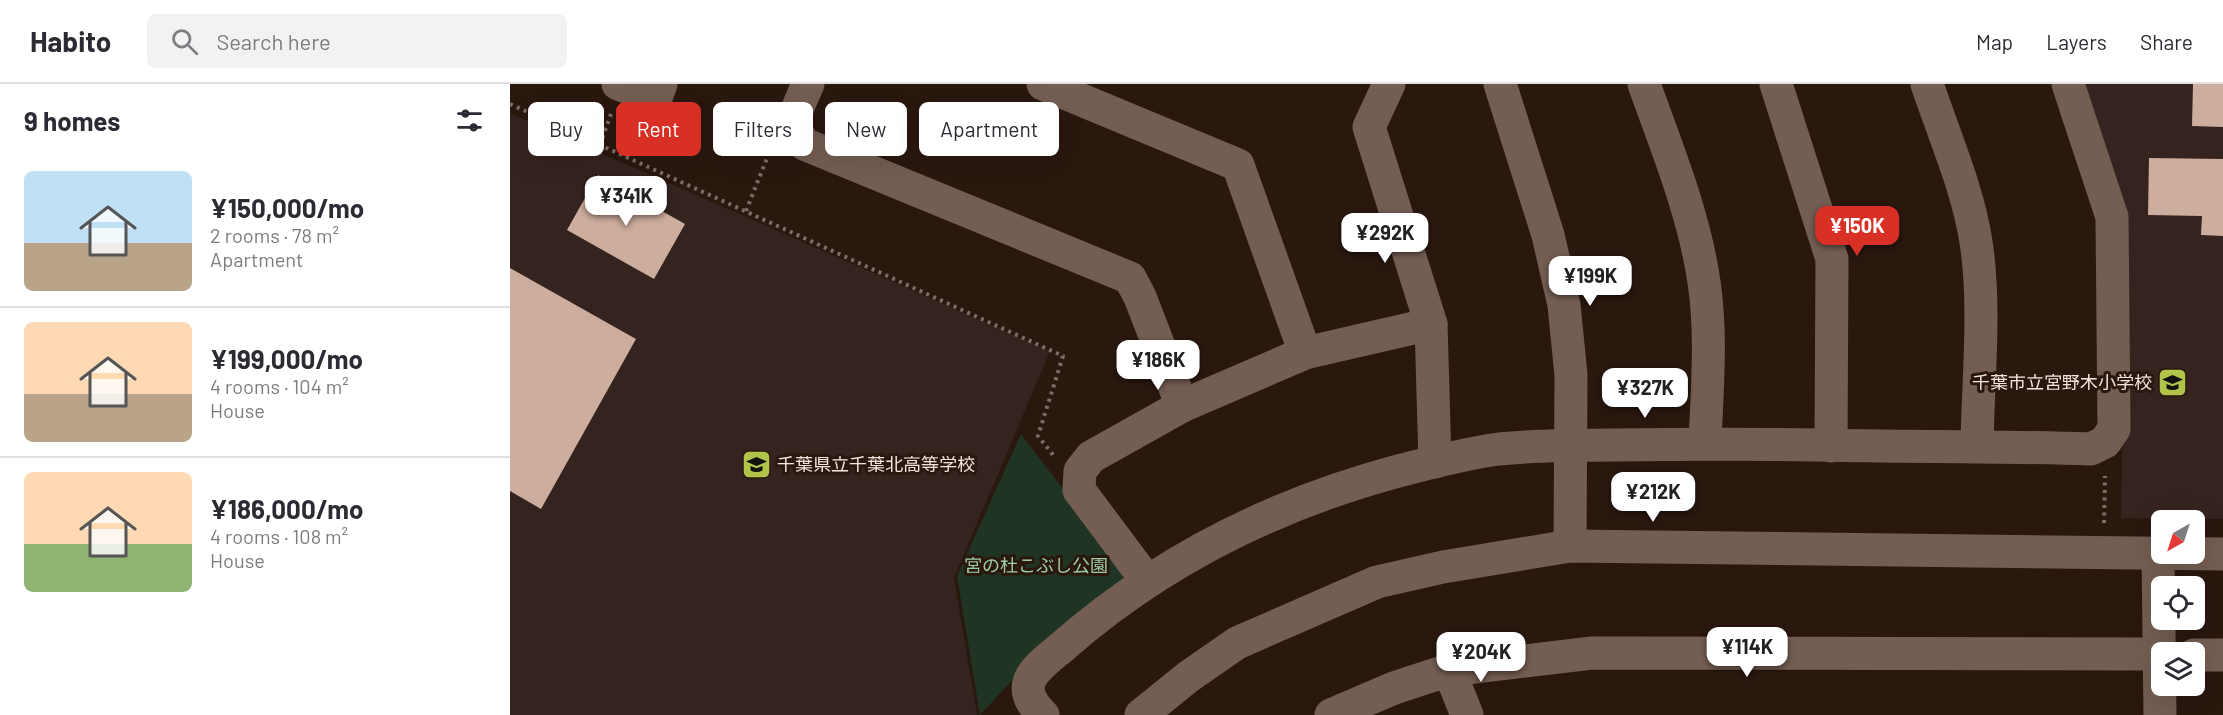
<!DOCTYPE html>
<html lang="en">
<head>
<meta charset="utf-8">
<style>
	:root { --surface:#fff; --page:#f2f2f3; --text:#2b2b33; --muted:#7c7c81; --line:#e1e1e2; --accent:#d93025 }
	body { margin:0; font-family:Barlow,"Noto Sans JP",sans-serif; background:var(--page); color:var(--text); height:100vh; display:flex; flex-direction:column; font-size:22px; white-space:nowrap }
	* { box-sizing:border-box; margin:0 }
	p { font-size:20px; color:var(--muted) }
	.icon { flex:none; width:33px; height:33px; fill:none; stroke:currentColor; stroke-width:2; stroke-linecap:round; stroke-linejoin:round }
	.map { position:relative; flex:1; overflow:hidden }
	.side { display:flex; flex-direction:column; background:var(--surface); width:510px }
	.side>* { flex:none }
	.banner { position:absolute; left:18px; top:18px; width:570px; height:54px; display:flex; gap:12px }
	.needle { width:39px; rotate:219deg }
	.tools { position:absolute; left:1641px; top:426px; display:grid; gap:12px }
	.tools a { display:grid; place-items:center; width:54px; height:54px; border-radius:9px; background:var(--surface); box-shadow:0 6px 24px #0002; font-size:30px }
	.price { position:absolute; translate:-50% -51px; padding:0 14px; border-radius:12px; background:#fff; color:#222; font-size:20px; line-height:39px; filter:drop-shadow(0 2px 3px #0008) }
	.price::after { content:''; position:absolute; left:50%; top:36px; width:18px; height:14px; margin-left:-9px; background:inherit; clip-path:polygon(0 0,100% 0,50% 100%) }
	.price.selected { background:var(--accent); color:#fff }
	ul { padding:0; list-style:none }
	li { display:flex; align-items:center; gap:18px; height:150px; padding:0 24px }
	li+li { border-top:2px solid var(--line) }
	li span { display:grid; place-items:center; flex:none; width:168px; height:120px; border-radius:9px; color:#555 }
	li>.icon { margin-inline-start:auto }
	span .icon { width:72px; height:72px; fill:#fffc; stroke-width:1 }
	li b { font-size:26px }
	h2 { display:flex; justify-content:space-between; align-items:center; height:72px; padding:0 24px; font-size:26px }
	.tag { padding:0 21px; border-radius:9px; background:var(--surface); box-shadow:0 6px 24px #0002; font-size:21px; line-height:54px }
	.tag.selected { background:var(--accent); color:#fff }
	header { display:flex; align-items:center; gap:36px; box-sizing:border-box; height:84px; padding:0 30px; background:var(--surface); border-bottom:2px solid var(--line) }
	header strong { font-size:28px }
	nav { display:flex; gap:33px; margin-inline-start:auto; font-size:21px }
	.search { width:420px; height:54px; background:var(--page); display:flex; align-items:center; gap:15px; box-sizing:border-box; padding:0 21px; border-radius:9px; color:var(--muted); font-size:22px }
	main { display:flex; flex:1; min-height:0 }
	.map>svg:first-child { display:block }
</style>
</head>
<body>
<header>
<strong>Habito</strong>
<div class="search"><svg class="icon" aria-label="search" viewBox="0 0 24 24"><circle cx="10" cy="10" r="6"/><path d="M15 15l6 6"/></svg>Search here</div>
<nav><a>Map</a><a>Layers</a><a>Share</a></nav>
</header>
<main>
<section class="side">
<h2>9 homes<svg class="icon" aria-label="filters" viewBox="0 0 24 24"><path d="M4 7h16M4 17h16"/><circle cx="9" cy="7" r="2"/><circle cx="15" cy="17" r="2"/></svg></h2>
<ul>
<li><span style="background:linear-gradient(#bfe0f5 60%,#b9a48a 0)"><svg class="icon" aria-label="home" viewBox="0 0 24 24"><path d="M3 11l9-7 9 7M6 9v11h12V9"/></svg></span><div><b>¥150,000/mo</b><p>2 rooms · 78 m²</p><p>Apartment</p></div></li>
<li><span style="background:linear-gradient(#ffd9b3 60%,#b9a48a 0)"><svg class="icon" aria-label="home" viewBox="0 0 24 24"><path d="M3 11l9-7 9 7M6 9v11h12V9"/></svg></span><div><b>¥199,000/mo</b><p>4 rooms · 104 m²</p><p>House</p></div></li>
<li><span style="background:linear-gradient(#ffd9b3 60%,#8fb573 0)"><svg class="icon" aria-label="home" viewBox="0 0 24 24"><path d="M3 11l9-7 9 7M6 9v11h12V9"/></svg></span><div><b>¥186,000/mo</b><p>4 rooms · 108 m²</p><p>House</p></div></li>
</ul>
</section>
<div class="map">
<svg width="1713" height="631" viewBox="0 0 1713 631">
	<rect width="100%" height="100%" fill="#2a180f"/>
	<g fill="#35231f">
		<polygon points="1571,0 1713,0 1713,435 1611,434 1616,164"/>
		<polygon points="0,29 540,267 444,494 467,631 0,631"/>
	</g>
	<polygon fill="#203424" points="511,350 614,485 612,503 545,550 470,631 447,492"/>
	<g fill="#cdad9d">
		<polygon points="1683,0 1713,0 1713,43 1682,42"/>
		<polygon points="1639,74 1713,75 1713,152 1691,151 1692,132 1638,131"/>
		<polygon points="88,91 175,140 144,195 57,146"/>
		<polygon points="0,184 126,255 31,425 0,407"/>
	</g>
	<g fill="none" stroke-linecap="round" stroke-linejoin="round">
		<g stroke="#7d6d65" stroke-width="4" stroke-dasharray="3 4.5" stroke-linecap="butt">
			<polyline points="0,20 553,272 528,352 544,372"/>
			<polyline points="90,61 101,30"/>
			<polyline points="236,127 261,64"/>
			<polyline points="1594,439 1595,392"/>
		</g>
		<g stroke="#745e53" stroke-width="33">
			<polyline points="108,0 146,14 151,0"/>
			<path d="M298,0C288,24 277,37 294,60L620,194L630,213L672,322"/>
			<polyline points="533,0 728,81 795,269"/>
			<polyline points="879,0 859,43 921,240 925,378"/>
			<polyline points="990,0 1038,151 1054,221 1061,291 1060,462"/>
			<path d="M1134,0C1157,65 1184,129 1194,198C1202,251 1197,306 1195,359"/>
			<polyline points="1266,0 1322,175 1321,362"/>
			<path d="M1417,0C1434,51 1458,105 1466,158C1476,222 1468,296 1467,361"/>
			<polyline points="1648,470 1650,631"/>
			<polyline points="637,497 569,406 570,387 581,373 672,322 795,269 921,240"/>
			<polyline points="1684,571 1713,571"/>
			<polyline points="939,586 957,631"/>
			<path d="M533,631C501,600 527,584 552,563C650,477 767,419 892,386C924,378 957,369 989,365C1028,361 1068,361 1107,361C1173,360 1239,360 1306,361C1398,363 1489,362 1581,365L1595,358L1604,345L1602,133L1558,0"/>
			<polyline points="631,631 678,593 727,559 867,498 933,483 1060,462 1713,470"/>
			<polyline points="821,631 884,604 939,586 1082,569 1652,570"/>
		</g>
	</g>
	<defs>
		<symbol id="school-square" viewBox="-11 -11 22 22"><rect x="-9" y="-9" width="18" height="18" rx="4" fill="#b2c34c" stroke="#2a180f"/><path d="M0-5L7-2L0 1L-7-2ZM-4 1L0 2.5L4 1V4Q0 6-4 4Z" fill="#111"/></symbol>
	</defs>
	<g fill-rule="evenodd">
		<use href="#school-square" x="1646" y="282" width="33" height="33"/>
		<use href="#school-square" x="230" y="364" width="33" height="33"/>
	</g>
	<g text-anchor="middle" stroke-width="6" stroke-linejoin="round" paint-order="stroke">
		<g font-size="18" fill="#f1e4dd" stroke="#2a180f" text-anchor="end">
			<text x="1642" y="305">千葉市立宮野木小学校</text>
			<text x="267" y="387" text-anchor="start">千葉県立千葉北高等学校</text>
		</g>
		<g font-size="18" fill="#9dcca5" stroke="#2a180f">
			<text x="526" y="488">宮の杜こぶし公園</text>
		</g>
	</g>
</svg>
<div class="tools">
<a><svg class="needle" viewBox="-14 -14 28 28"><path d="M0-13l5 13h-10z" fill="#e53935"/><path d="M0 13l5-13h-10z" fill="#7c7c81"/></svg></a>
<a><svg class="icon" aria-label="locate" viewBox="0 0 24 24"><circle cx="12" cy="12" r="6"/><path d="M12 2v4M12 18v4M2 12h4M18 12h4"/></svg></a>
<a><svg class="icon" aria-label="layers" viewBox="0 0 24 24"><path d="M12 4l9 5-9 5-9-5zM3 14l9 5 9-5"/></svg></a>
</div>
<b class="price" style="left:116px;top:143px">¥341K</b>
<b class="price selected" style="left:1347px;top:173px">¥150K</b>
<b class="price" style="left:875px;top:180px">¥292K</b>
<b class="price" style="left:1080px;top:223px">¥199K</b>
<b class="price" style="left:648px;top:307px">¥186K</b>
<b class="price" style="left:1135px;top:335px">¥327K</b>
<b class="price" style="left:1143px;top:439px">¥212K</b>
<b class="price" style="left:1237px;top:594px">¥114K</b>
<b class="price" style="left:971px;top:599px">¥204K</b>
<div class="banner">
<a class="tag">Buy</a>
<a class="tag selected">Rent</a>
<a class="tag">Filters</a>
<a class="tag">New</a>
<a class="tag">Apartment</a>
</div>
</div>
</main>
</body>
</html>
